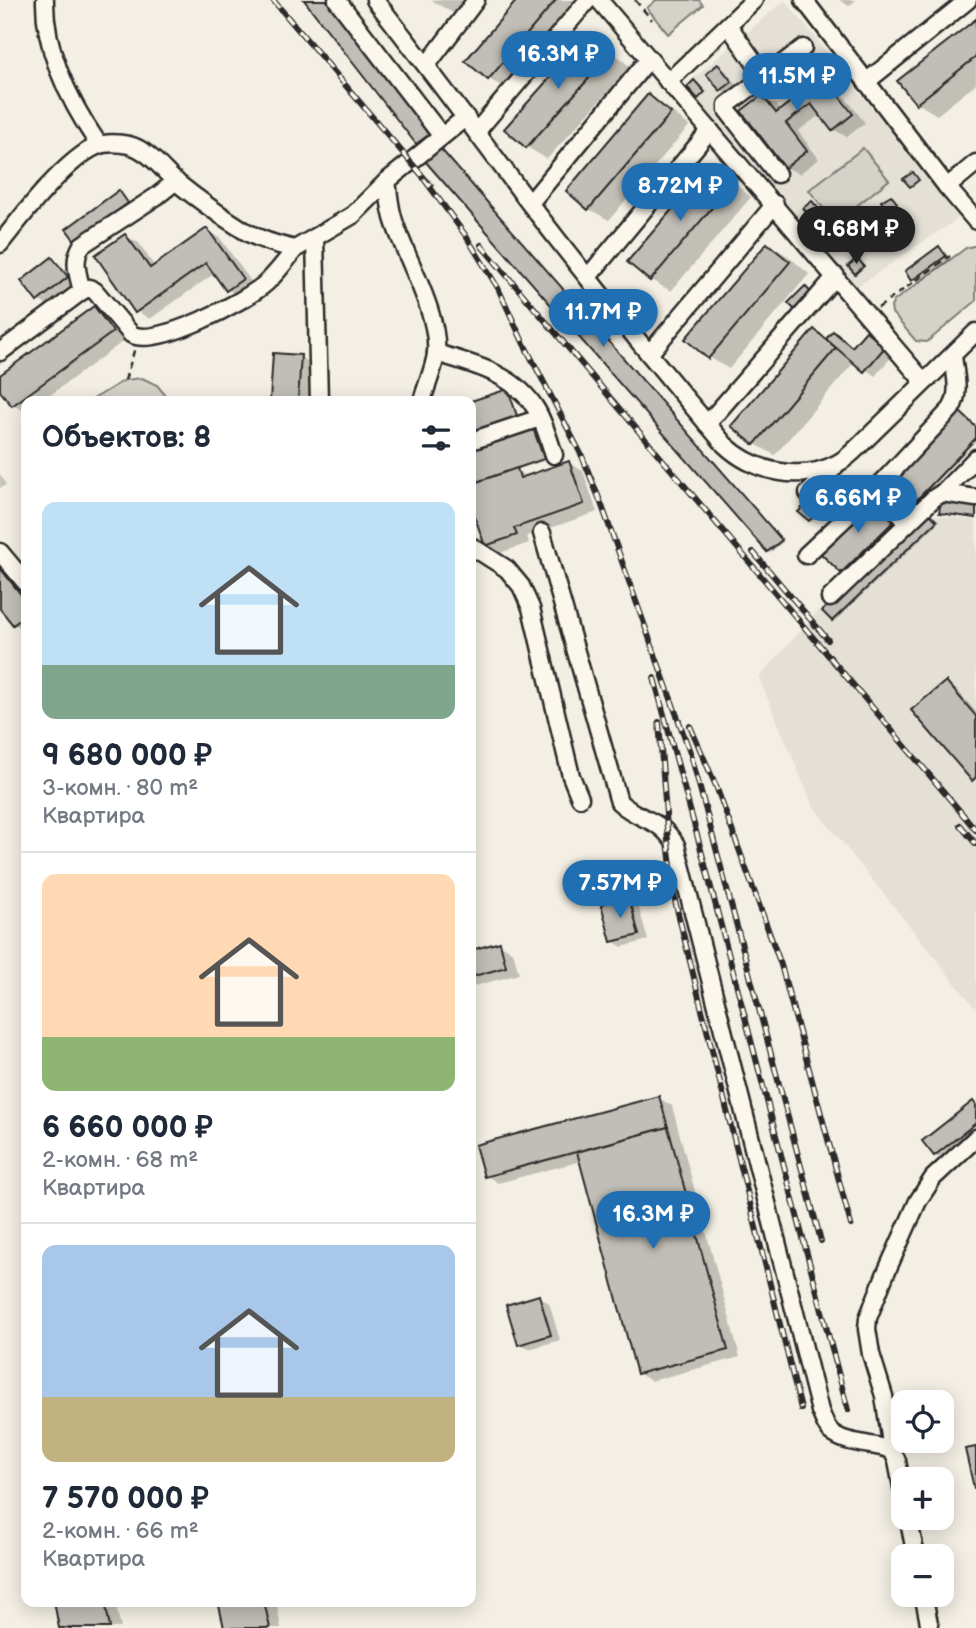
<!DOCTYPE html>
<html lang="ru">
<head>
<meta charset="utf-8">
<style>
	:root { --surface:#fff; --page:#f6f6f7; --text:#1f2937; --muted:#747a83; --line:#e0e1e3; --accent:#1f6fb2 }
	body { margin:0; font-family:"Balsamiq Sans",sans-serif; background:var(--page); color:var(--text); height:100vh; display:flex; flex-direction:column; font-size:26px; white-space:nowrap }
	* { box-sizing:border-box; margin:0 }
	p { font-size:23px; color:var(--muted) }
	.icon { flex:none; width:38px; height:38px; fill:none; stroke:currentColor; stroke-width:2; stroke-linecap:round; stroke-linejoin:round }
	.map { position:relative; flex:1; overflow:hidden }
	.side { position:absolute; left:21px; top:396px; width:455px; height:1211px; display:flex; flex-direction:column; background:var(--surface); border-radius:14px; box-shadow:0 4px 18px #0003 }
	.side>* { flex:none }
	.controls { position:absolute; left:891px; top:1390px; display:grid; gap:14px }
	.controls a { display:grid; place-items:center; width:63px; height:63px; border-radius:14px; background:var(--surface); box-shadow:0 4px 18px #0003; font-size:35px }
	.price { position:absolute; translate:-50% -60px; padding:0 16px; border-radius:24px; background:var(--accent); color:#fff; font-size:23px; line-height:46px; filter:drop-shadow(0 2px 4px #0008) }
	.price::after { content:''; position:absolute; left:50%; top:42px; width:21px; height:16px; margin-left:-10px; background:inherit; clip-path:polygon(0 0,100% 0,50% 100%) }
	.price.selected { background:#222; color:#fff }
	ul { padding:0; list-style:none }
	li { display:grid; align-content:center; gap:14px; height:371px; padding:0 21px }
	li+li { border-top:2px solid var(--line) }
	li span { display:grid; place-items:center; height:217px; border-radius:14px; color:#555 }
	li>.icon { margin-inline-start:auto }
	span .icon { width:126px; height:126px; fill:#fffc; stroke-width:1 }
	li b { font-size:30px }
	h2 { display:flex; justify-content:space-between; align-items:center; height:84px; padding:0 21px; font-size:30px }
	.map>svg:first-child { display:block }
</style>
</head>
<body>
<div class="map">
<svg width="976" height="1628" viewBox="0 0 976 1628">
	<rect width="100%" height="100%" fill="#f3efe4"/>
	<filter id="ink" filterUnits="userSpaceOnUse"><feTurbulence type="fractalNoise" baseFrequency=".0143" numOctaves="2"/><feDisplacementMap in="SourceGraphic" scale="14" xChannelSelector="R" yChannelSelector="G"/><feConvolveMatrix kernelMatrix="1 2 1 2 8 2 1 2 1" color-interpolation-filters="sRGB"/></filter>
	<g filter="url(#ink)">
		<g fill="#e4e0d6">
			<polygon points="785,0 960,217 855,288 682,88"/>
			<polygon points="933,515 976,520 976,1009 813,806 759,678 819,610 832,621 937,521"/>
		</g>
		<g fill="#d5d2c9" stroke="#807e7a" stroke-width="2">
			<polygon points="656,0 699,0 703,5 668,34 647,8"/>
			<polygon points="863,148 889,180 835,223 809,190"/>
			<polygon points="973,246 976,246 976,301 927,342 916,341 892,313 891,307 894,301 966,248"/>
			<polygon points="142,378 157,385 170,401 90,401 125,380"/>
		</g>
		<g fill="#0003">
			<polygon points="306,0 326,0 431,135 420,144 417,143"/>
			<polygon points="431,0 463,0 453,13"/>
			<polygon points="519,0 585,0 509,90 489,79"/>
			<polygon points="839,0 856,0 849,6"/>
			<polygon points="976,21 976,84 937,115 917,103"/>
			<polygon points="589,37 609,48 630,67 547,159 527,147 506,129"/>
			<polygon points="810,61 823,68 865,123 847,137 833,129 821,114 798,131 819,159 799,174 786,167 762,97 776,105 781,112 806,93"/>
			<polygon points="719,66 725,70 737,86 727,93 721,90"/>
			<polygon points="648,96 668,108 689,126 609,220 589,209 568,191"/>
			<polygon points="443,152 783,542 770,553 768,551"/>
			<polygon points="710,168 730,179 751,197 671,291 651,280 630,262"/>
			<polygon points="121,194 129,205 79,242"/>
			<polygon points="207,230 220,238 255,287 240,297 227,289 215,273 150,319 137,311 125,236 139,243 155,267"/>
			<polygon points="768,245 788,256 809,274 729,369 709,357"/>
			<polygon points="940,248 951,260 919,283 913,279"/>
			<polygon points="52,259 61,265 76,283 48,306 38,300"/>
			<polygon points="94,308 107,315 125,340 42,401 26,401 26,412 13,405 0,388 0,377"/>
			<polygon points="814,332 828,339 833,333 854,348 866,333 894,354 875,376 855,361 775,455 755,444 734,426"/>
			<polygon points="300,357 320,368 318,401 272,401"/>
			<polygon points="507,391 518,417 471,433 471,403"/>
			<polygon points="976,428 976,441 910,510 907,509"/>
			<polygon points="533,430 546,460 516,470 528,477 569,463 583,471 597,512 527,536 529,543 500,553 486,545 471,500 471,451"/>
			<polygon points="0,474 6,485 0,488"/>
			<polygon points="835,477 849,489 825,514 821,512 812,521 810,520"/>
			<polygon points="876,499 898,520 844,573 842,572"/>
			<polygon points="929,514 938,523 835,621 833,619"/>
			<polygon points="0,560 26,589 26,631 14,624 0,607"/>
			<polygon points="946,683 956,689 976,712 976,781 973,780"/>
			<polygon points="628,899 638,905 648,940 622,947 613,941"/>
			<polygon points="499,944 513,952 519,974 471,987 471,952"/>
			<polygon points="659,1098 672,1106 740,1357 651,1381 638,1373 581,1161 498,1183 485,1175"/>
			<polygon points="973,1103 976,1105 976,1136 945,1160 935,1155"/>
			<polygon points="539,1297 549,1303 560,1340 529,1349 519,1343"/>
			<polygon points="55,1601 115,1601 121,1628 61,1628"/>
			<polygon points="220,1601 276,1601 281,1628 226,1628"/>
		</g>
		<g fill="#c0beb6" stroke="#2b2b2b" stroke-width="2">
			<polygon points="304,0 326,0 430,134 416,144"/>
			<polygon points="517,0 556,0 488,80 465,61"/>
			<polygon points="976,19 976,57 916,104 897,81"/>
			<polygon points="589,34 611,54 526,148 504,129"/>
			<polygon points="810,59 853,114 832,131 811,104 786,123 807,151 785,168 741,111 762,95 776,113 803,92 790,74"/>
			<polygon points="718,64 732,82 720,91 706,74"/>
			<polygon points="694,80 705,92 698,99 687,87"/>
			<polygon points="648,94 671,113 588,210 566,191"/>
			<polygon points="440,148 782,540 767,552 425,161"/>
			<polygon points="710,165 732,184 650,281 627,262"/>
			<polygon points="913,172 919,180 910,187 903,179"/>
			<polygon points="119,190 128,203 76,242 66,229"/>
			<polygon points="891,195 897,203 887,210 881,201"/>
			<polygon points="812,201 819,209 810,216 803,208"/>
			<polygon points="871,208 877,217 868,224 862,215"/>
			<polygon points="207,228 243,279 226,291 206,263 135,313 95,255 125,234 150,268"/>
			<polygon points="767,243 790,262 708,359 685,339"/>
			<polygon points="939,246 946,256 911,281 905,271"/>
			<polygon points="52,257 68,277 37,302 21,281"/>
			<polygon points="857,258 864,266 855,274 848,266"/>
			<polygon points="805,286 815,297 798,313 788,303"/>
			<polygon points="94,306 113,332 12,406 0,391 0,375"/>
			<polygon points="814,329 836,348 754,445 731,426"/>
			<polygon points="833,331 852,347 866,331 885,347 864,372 826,339"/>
			<polygon points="273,353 301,355 298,401 270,401"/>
			<polygon points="508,389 517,416 471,432 471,401"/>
			<polygon points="958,410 976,427 976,438 906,511 883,489"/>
			<polygon points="533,428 544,459 471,484 471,449"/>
			<polygon points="569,461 584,504 514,528 517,535 485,546 471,506 471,484 517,468 520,478"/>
			<polygon points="834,475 844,485 818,512 808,502"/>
			<polygon points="876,497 897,518 841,573 819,552"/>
			<polygon points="941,500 976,504 976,518 939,513"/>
			<polygon points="808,502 818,512 809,521 798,512"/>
			<polygon points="927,511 937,521 832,621 822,611"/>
			<polygon points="0,568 26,601 26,615 13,625 0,609"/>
			<polygon points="946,681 976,716 976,777 972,781 911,710"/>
			<polygon points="629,897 639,935 611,942 601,904"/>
			<polygon points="500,942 506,967 471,977 471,950"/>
			<polygon points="659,1096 668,1127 484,1177 475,1145"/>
			<polygon points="973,1101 976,1105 976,1123 934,1156 922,1141"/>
			<polygon points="668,1127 728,1350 637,1374 577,1152"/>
			<polygon points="539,1295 551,1335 518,1345 506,1305"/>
			<polygon points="976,1447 976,1488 974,1488 965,1449"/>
			<polygon points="54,1601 105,1601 110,1628 59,1628"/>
			<polygon points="218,1601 264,1601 270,1628 224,1628"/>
		</g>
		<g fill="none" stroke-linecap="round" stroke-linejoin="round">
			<defs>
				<g id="minor">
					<path d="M45,0C44,51 71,104 99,145"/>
					<polyline points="337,0 441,135"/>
					<path d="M375,0C428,67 479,136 530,204C593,286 658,366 725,445C754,472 801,483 838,463C846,459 853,452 859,446L976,332"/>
					<polyline points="599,0 924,382"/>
					<polyline points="804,0 947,187 976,221"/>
					<polyline points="728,25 765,77"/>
					<polyline points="427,65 476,0"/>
					<polyline points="668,82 754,0"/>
					<polyline points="866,82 968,0"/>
					<polyline points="477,131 588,0"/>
					<polyline points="777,174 727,110 727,105 803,48"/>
					<path d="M387,181C389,196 390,211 395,224C407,260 440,316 436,354C434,369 426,386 422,401"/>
					<polyline points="947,187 976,163"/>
					<polyline points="530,203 649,59"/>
					<polyline points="315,238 319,401"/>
					<path d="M0,244C22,216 65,160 97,146C105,142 120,143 129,145C148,150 161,168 175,181C196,198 221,216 245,231C260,240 277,245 295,249L353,215L387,181L466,117"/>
					<polyline points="588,277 710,130"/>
					<path d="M82,291C78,274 72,261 82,245L157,196L176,181"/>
					<path d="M0,352L82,291L89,288L95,291L131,334C155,349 246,301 266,283C277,273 286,261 295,249"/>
					<path d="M436,353C473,364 515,374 536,409C544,422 549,440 554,455"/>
					<polyline points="649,354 775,204"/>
					<polyline points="707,424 836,276"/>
					<polyline points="471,441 540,418"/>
					<polyline points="876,489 908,523"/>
					<polyline points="808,493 834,468"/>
					<polyline points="942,493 976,458"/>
					<path d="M542,533L619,802C642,823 658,816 676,845L820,1411C823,1418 826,1427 831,1432C846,1445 874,1443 892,1450L897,1461L903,1492"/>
					<polyline points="471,546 507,569 521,586 531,608 571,776 580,798"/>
					<polyline points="0,552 26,583"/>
					<path d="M806,555L876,489L951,409C961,393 955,374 953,356"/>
					<polyline points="830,598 934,498 942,493 976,498"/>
					<polyline points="892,1450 884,1396 871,1354 867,1329 868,1318 885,1275 918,1201 933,1178 976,1138"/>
					<polyline points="908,1517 916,1556"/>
					<polyline points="923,1594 930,1628"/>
				</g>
			</defs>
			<use href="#minor" stroke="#2b2b2b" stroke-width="21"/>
			<g stroke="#2b2b2b" stroke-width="2.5" stroke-dasharray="7 5" stroke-linecap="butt">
				<polyline points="635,0 652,20"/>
				<polyline points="878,308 950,256"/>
				<polyline points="125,380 135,348"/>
			</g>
			<use href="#minor" stroke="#fbf7ec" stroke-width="16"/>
			<defs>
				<g id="rail">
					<polyline points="273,0 431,186"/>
					<polyline points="424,179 466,236 498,288 523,342 582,456 601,503 691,755 821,1241"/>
					<polyline points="481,245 976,830"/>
					<polyline points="753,552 828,640"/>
					<polyline points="654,678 703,857 848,1410"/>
					<polyline points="659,722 668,841 675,901 801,1409"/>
					<polyline points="690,726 716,786 781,965 851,1225"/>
					<polyline points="960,825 976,844"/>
				</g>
			</defs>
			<use href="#rail" stroke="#2b2b2b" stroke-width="6"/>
			<use href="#rail" stroke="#fbf7ec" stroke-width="3.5" stroke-dasharray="10" stroke-linecap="butt"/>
		</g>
	</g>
</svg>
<div class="controls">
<a><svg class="icon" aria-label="locate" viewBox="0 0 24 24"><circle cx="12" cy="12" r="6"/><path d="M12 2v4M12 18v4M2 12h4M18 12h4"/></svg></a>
<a>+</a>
<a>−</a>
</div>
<b class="price" style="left:558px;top:91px">16.3M ₽</b>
<b class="price" style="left:797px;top:113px">11.5M ₽</b>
<b class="price" style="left:680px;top:223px">8.72M ₽</b>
<b class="price selected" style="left:856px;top:266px">9.68M ₽</b>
<b class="price" style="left:603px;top:349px">11.7M ₽</b>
<b class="price" style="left:858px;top:535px">6.66M ₽</b>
<b class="price" style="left:620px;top:920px">7.57M ₽</b>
<b class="price" style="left:653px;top:1251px">16.3M ₽</b>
<section class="side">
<h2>Объектов: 8<svg class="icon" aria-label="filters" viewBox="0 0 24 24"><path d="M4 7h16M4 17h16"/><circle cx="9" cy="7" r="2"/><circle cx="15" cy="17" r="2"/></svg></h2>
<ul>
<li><span style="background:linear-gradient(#bfe0f5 75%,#7fa58c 0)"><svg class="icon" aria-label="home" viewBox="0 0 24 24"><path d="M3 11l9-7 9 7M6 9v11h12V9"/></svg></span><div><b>9 680 000 ₽</b><p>3-комн. · 80 m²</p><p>Квартира</p></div></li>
<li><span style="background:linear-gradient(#ffd9b3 75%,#8fb573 0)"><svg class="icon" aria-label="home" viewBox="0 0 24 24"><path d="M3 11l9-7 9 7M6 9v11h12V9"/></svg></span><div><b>6 660 000 ₽</b><p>2-комн. · 68 m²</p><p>Квартира</p></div></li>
<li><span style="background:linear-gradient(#a9c7e8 70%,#c2b280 0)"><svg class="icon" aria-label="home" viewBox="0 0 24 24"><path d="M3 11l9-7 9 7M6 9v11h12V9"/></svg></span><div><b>7 570 000 ₽</b><p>2-комн. · 66 m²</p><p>Квартира</p></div></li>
</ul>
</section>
</div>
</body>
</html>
